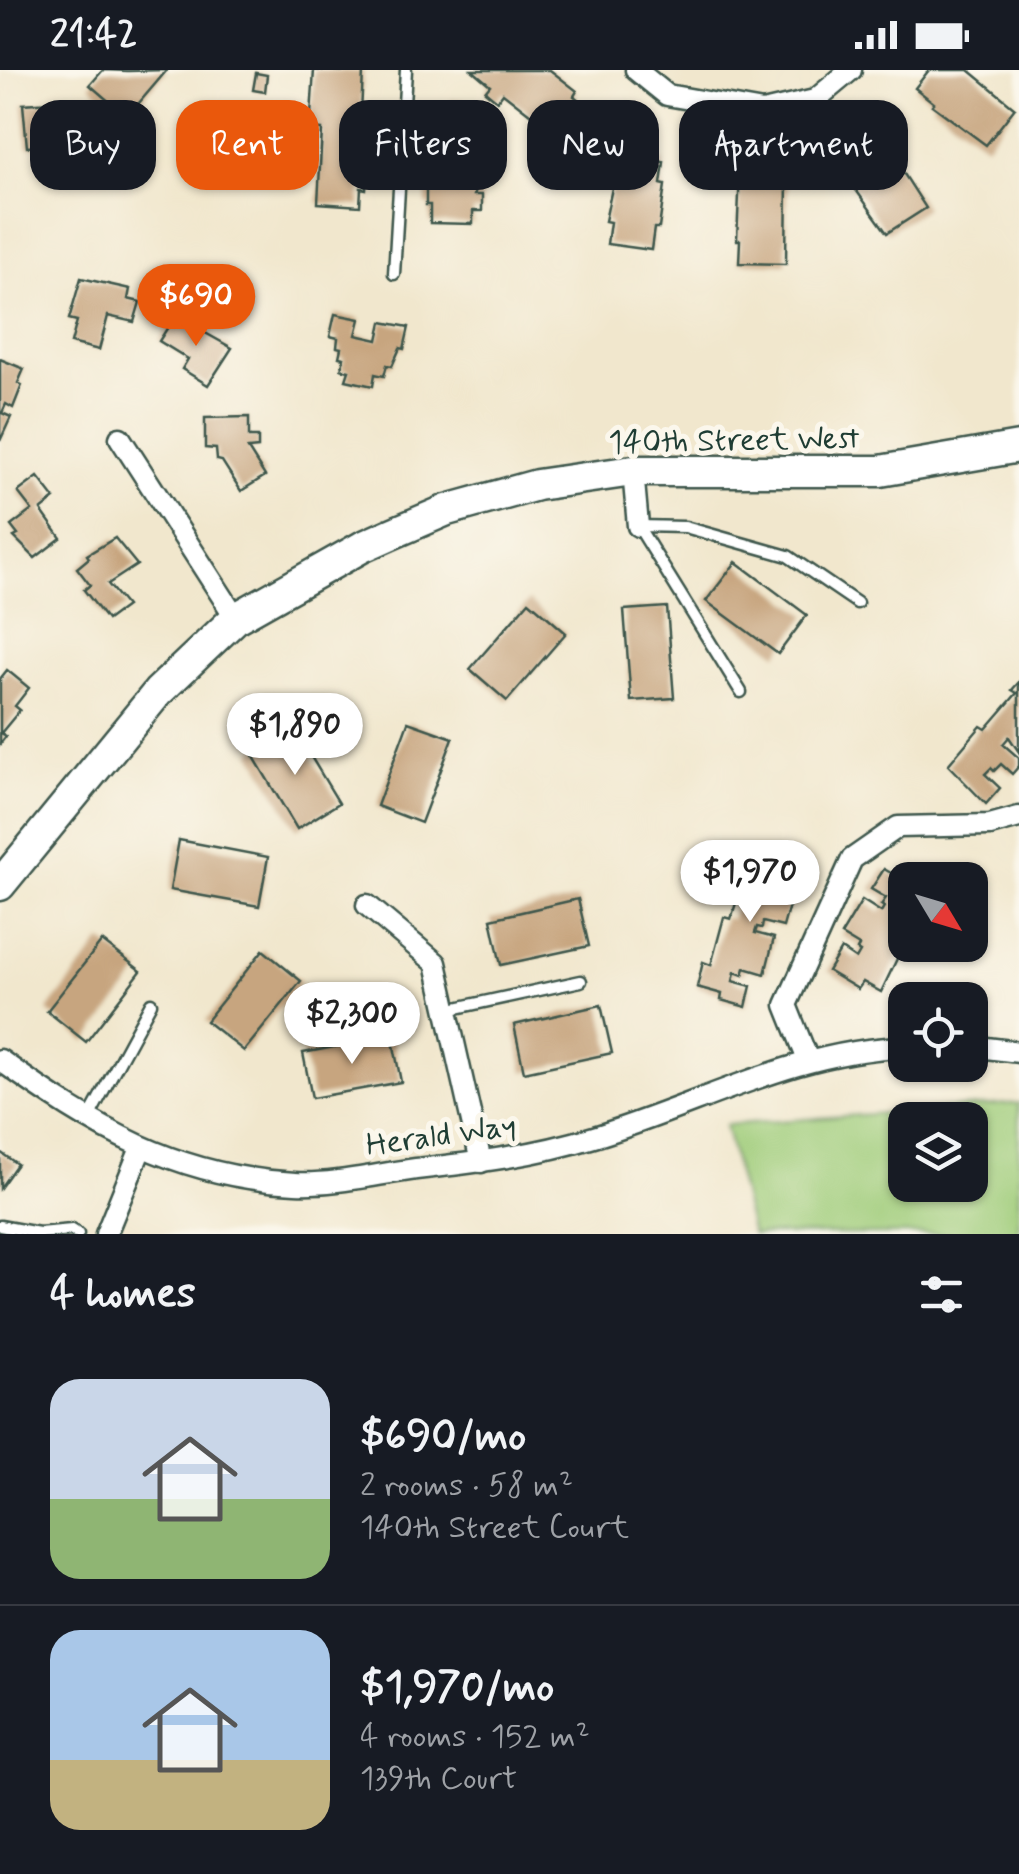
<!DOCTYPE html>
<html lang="en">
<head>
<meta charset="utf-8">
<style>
	:root { --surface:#171b24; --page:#242831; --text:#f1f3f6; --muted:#9ea1a6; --line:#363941; --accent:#ea580c }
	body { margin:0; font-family:Mynerve,sans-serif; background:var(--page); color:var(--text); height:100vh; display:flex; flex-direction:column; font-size:38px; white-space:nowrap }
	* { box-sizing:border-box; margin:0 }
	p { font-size:32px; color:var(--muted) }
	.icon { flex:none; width:55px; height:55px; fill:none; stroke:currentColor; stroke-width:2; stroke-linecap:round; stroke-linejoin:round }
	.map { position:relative; height:1164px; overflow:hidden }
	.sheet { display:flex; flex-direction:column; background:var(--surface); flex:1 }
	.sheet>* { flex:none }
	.top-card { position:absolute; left:30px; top:30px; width:960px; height:90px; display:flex; gap:20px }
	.needle { width:65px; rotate:128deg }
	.controls { position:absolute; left:888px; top:792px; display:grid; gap:20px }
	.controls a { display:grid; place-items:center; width:100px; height:100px; border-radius:20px; background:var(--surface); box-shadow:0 2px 8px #0004; font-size:50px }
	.price { position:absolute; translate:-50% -85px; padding:0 22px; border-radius:35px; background:#fff; color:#222; font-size:32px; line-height:65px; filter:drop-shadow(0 2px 5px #0008) }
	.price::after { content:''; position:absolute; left:50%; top:60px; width:30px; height:22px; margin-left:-15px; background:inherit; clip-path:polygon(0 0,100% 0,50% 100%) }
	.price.selected { background:var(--accent); color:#fff }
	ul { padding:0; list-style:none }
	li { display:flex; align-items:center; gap:30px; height:250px; padding:0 50px }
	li+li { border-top:2px solid var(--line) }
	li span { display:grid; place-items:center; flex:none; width:280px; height:200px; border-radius:30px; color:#555 }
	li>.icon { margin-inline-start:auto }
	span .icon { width:120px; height:120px; fill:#fffc; stroke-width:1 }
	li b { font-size:42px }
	h2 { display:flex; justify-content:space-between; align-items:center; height:120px; padding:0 50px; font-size:42px }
	.tag { padding:0 35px; border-radius:30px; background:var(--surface); box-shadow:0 2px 8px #0004; font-size:35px; line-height:90px }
	.tag.selected { background:var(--accent); color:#fff }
	.status { display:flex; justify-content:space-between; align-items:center; height:70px; padding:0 50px; background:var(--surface); direction:ltr }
	.status svg { height:28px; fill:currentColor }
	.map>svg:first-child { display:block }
</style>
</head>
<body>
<div class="status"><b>21:42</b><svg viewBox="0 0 49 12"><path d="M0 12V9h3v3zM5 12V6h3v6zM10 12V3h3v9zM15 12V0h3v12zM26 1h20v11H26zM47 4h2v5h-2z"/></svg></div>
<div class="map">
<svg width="1019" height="1164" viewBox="0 0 1019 1164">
	<rect width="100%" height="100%" fill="#fbf7ec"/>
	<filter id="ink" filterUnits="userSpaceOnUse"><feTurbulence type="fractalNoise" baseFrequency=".01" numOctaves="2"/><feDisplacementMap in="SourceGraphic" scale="20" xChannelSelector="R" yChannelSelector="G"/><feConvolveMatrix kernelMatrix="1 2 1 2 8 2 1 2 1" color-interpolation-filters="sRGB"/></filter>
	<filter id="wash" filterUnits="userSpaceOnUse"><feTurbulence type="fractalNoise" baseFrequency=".0048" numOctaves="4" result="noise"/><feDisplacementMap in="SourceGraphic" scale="40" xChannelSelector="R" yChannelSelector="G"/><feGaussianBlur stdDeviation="2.25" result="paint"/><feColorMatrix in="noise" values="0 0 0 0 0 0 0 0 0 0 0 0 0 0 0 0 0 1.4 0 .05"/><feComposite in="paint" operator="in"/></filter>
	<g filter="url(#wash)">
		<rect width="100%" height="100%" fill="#f1e7cd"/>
		<path fill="#9fcc79" stroke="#5f8456" stroke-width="2.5" fill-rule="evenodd" d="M1019,1033V1164H752L725,1055ZM905,1050H970V1115H905Z"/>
		<g id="blocks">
			<g fill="#c7a57f">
				<polygon points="103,0 128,1 167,0 127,47 90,15"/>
				<polygon points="314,0 363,2 361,44 356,43 355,59 364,60 363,75 369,75 366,119 361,118 360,136 318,133 322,60 304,59 306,44 311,45"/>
				<polygon points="472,0 550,0 577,21 574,26 586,36 556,74 544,65 549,59 503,23 497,31 485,21 490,15"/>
				<polygon points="929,0 969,0 1015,38 986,75 932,35 934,33 915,18"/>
				<polygon points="256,3 267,5 265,22 253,20"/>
				<polygon points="452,30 469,31 468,40 476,40 474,101 482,101 481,119 475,119 474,125 482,125 482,141 473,141 473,154 430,153 430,135 426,135 426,112 432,113 432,98 427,98 428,55 435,55 436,38 451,39"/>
				<polygon points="51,32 52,45 67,44 69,73 27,77 23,34"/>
				<polygon points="877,62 926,138 887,163 848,109 850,107 837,87"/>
				<polygon points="619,85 664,92 661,114 665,115 659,158 654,158 651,180 607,174 610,152 605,151"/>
				<polygon points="740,102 787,103 786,194 739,193 740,170 737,170"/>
				<polygon points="81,208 130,219 128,229 140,232 134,252 108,246 99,280 71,273 77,251 69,249"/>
				<polygon points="335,244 360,249 356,265 378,270 382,252 409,257 404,279 400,278 392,296 387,295 384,306 375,304 373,316 346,310 349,301 341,299 344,288 339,287 341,278 337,277 338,268 330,266"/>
				<polygon points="175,246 232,278 208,315 182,299 188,289 159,271"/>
				<polygon points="0,289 24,299 18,313 22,315 13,338 6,334 2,343 11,347 0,371"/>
				<polygon points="249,347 249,367 258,367 258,378 248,379 265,406 241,421 222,391 217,390 216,379 205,378 205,348"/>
				<polygon points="38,407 55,429 41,440 61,468 35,488 14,467 18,465 11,456 32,440 18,422"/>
				<polygon points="115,468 137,495 108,514 126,536 107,550 84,520 90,515 77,498 89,488 87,485"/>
				<polygon points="736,492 807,545 778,584 706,531"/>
				<polygon points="529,531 566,563 507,631 470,599"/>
				<polygon points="667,537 674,628 631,631 624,540"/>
				<polygon points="7,600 29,618 15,636 20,640 1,663 6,666 0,674 0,609"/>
				<polygon points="1019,612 1019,682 1009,667 1003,674 1019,688 1019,696 1012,704 1001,694 994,701 991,698 985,704 1000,718 986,734 948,695 981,656 986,659 1017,623 1012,620"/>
				<polygon points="408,652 453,668 421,753 377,736"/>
				<polygon points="293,657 339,733 297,759 251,682"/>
				<polygon points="179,770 268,787 259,836 170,820"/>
				<polygon points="753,779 805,787 800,807 782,802 780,811 776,810 775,816 793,821 783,857 763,852 762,858 757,857 755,863 774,868 765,904 745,898 743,905 735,902 733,911 751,916 746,937 721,930 722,924 697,917 703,892 711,895 724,847 731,849"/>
				<polygon points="884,799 905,811 905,872 881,922 863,912 858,919 828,901 841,879 856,889 860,882 857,880 859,876 841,865 862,830 881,842 884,837 881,835 886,828 871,819"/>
				<polygon points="578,829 589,876 501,895 491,849"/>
				<polygon points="102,871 141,901 86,972 47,941"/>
				<polygon points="263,880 301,911 244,981 206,951"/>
				<polygon points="601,935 612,983 524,1002 514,955"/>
				<polygon points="392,966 401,1012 312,1028 303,983"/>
				<polygon points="0,1082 17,1094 0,1118"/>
			</g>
		</g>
	</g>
	<g filter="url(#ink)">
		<use href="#blocks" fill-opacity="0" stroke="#3e564b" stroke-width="2.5"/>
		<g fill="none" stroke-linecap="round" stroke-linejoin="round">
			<defs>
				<g id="lane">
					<polyline points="394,204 406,0"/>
					<polyline points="638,456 685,457 788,486 857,533"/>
					<polyline points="638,456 741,622"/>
					<polyline points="447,940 581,911"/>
					<polyline points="88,1049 151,933"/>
					<polyline points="0,1156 39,1163 72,1160 78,1164"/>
				</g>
				<g id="street">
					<polyline points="636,0 667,25 763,42 815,30 851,0"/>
					<polyline points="120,368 236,548"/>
					<polyline points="633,401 638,456"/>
					<polyline points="367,835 436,893 481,1092"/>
					<polyline points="970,976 1019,982"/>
					<path d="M0,990C94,1058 176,1107 295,1113C334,1115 377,1104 416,1099C475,1093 536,1085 594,1067C698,1036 795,980 905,977"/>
					<polyline points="808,990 786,935 852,789 898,757 990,755 1019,747"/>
					<polyline points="106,1164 141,1078"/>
				</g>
				<polyline id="secondary" points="0,815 158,622 236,548 362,477 391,464 447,440 537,415 633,401 880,401 1019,377"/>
			</defs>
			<use href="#lane" stroke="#3e564b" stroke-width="15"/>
			<use href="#street" stroke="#3e564b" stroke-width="25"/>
			<use href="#secondary" stroke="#3e564b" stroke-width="35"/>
			<use href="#lane" stroke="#fff" stroke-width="10"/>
			<use href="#street" stroke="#fff" stroke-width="20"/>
			<use href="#secondary" stroke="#fff" stroke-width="30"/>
		</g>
	</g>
	<g text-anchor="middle" stroke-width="10" stroke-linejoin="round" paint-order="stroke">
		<g font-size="32" fill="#1f3d34" stroke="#fbf7ec">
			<text transform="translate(734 369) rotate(-1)" y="11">140th Street West</text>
			<text transform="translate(441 1064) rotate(-8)" y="11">Herald Way</text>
		</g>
	</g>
</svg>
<div class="controls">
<a><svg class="needle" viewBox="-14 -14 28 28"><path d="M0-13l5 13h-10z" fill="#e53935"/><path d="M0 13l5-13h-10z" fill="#9ea1a6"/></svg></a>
<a><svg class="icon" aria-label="locate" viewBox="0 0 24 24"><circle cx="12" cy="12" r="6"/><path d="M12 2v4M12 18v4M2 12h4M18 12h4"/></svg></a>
<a><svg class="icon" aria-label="layers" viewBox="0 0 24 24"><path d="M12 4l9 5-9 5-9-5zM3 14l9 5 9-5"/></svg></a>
</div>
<b class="price selected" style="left:196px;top:279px">$690</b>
<b class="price" style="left:295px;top:708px">$1,890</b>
<b class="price" style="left:750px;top:855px">$1,970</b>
<b class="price" style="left:352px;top:997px">$2,300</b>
<div class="top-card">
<a class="tag">Buy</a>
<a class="tag selected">Rent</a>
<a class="tag">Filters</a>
<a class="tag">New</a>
<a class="tag">Apartment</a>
</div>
</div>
<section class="sheet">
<h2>4 homes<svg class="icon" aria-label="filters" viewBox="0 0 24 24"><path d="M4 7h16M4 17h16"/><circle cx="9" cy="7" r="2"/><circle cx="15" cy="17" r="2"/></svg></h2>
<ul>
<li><span style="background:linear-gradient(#c9d6e8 60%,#8fb573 0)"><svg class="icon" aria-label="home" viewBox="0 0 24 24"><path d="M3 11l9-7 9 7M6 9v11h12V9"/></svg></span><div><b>$690/mo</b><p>2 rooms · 58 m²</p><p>140th Street Court</p></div></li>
<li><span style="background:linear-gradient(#a9c7e8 65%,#c2b280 0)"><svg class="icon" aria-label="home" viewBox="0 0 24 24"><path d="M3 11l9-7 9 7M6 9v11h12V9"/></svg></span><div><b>$1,970/mo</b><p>4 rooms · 152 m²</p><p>139th Court</p></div></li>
</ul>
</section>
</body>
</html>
